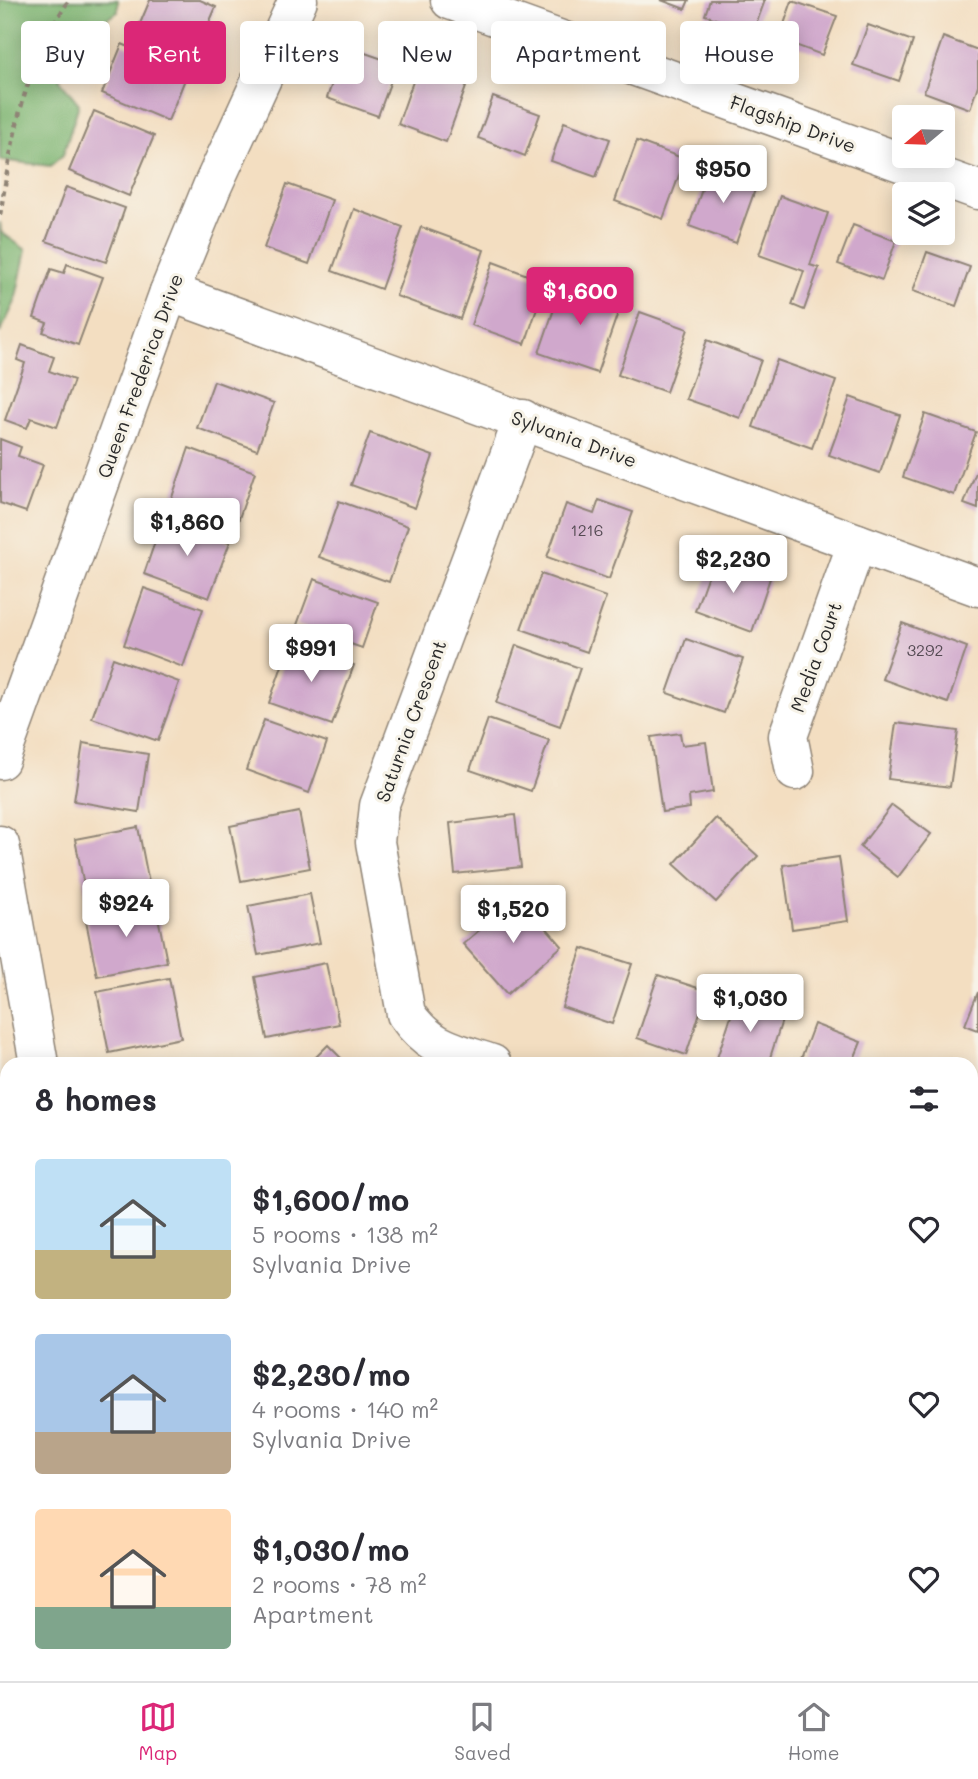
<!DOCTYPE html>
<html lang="en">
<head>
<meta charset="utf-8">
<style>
	:root { --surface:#fff; --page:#f2f2f3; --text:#2b2b33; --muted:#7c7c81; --line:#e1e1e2; --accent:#db2777 }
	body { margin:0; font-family:Mali,sans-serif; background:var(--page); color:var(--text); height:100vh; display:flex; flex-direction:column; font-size:26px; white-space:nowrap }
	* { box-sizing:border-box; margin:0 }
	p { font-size:23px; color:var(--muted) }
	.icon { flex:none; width:38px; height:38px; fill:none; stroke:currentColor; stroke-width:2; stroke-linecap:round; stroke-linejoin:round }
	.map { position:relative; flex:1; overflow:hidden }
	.drawer { position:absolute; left:0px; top:1057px; width:978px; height:625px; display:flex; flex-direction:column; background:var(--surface); border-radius:21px 21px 0 0; box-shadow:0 4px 18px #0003 }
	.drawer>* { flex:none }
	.top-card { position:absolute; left:21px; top:21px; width:936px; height:63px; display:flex; gap:14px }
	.needle { width:46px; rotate:251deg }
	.tools { position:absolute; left:892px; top:105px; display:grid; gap:14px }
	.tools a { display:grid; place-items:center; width:63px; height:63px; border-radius:7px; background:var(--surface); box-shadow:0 4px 18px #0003; font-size:35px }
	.price { position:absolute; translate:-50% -60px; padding:0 16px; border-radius:7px; background:#fff; color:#222; font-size:23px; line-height:46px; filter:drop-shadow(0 2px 4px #0008) }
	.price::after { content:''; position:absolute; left:50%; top:42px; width:21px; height:16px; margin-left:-10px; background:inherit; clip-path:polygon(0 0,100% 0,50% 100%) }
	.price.selected { background:var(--accent); color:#fff }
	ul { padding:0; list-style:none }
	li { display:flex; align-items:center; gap:21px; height:175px; padding:0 35px }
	li span { display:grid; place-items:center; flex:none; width:196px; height:140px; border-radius:7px; color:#555 }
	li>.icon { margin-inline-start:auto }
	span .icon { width:84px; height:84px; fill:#fffc; stroke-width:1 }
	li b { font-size:30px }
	h2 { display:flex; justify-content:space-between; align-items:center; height:84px; padding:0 35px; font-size:30px }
	.pill { padding:0 24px; border-radius:7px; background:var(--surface); box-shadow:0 4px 18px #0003; font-size:24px; line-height:63px }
	.pill.selected { background:var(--accent); color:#fff }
	.menu { display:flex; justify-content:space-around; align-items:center; height:98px; border-top:2px solid var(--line); background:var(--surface); font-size:19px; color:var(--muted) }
	.menu a { display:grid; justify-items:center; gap:4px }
	.menu .selected { color:var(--accent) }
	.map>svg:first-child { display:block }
</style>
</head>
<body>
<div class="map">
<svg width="978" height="1681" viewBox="0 0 978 1681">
	<rect width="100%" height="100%" fill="#f7f3e8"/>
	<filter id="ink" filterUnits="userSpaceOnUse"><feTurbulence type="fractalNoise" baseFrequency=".0143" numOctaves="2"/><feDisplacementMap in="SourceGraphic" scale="14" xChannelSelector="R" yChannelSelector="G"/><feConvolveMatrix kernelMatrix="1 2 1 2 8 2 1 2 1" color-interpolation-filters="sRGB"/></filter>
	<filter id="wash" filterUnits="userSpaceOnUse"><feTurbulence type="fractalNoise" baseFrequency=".00686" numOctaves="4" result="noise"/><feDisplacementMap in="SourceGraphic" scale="28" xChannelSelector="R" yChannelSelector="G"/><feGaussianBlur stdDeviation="1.57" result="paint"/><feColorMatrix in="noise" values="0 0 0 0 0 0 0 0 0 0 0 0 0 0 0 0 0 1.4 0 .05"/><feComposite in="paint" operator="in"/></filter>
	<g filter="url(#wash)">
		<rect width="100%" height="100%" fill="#f3dec1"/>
		<polygon fill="#f5cfdb" points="398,1675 849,1675 846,1681 395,1681"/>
		<g fill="#7eb572" stroke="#54704e" stroke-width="2">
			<polygon points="0,0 118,0 118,12 89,29 66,49 60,80 79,104 63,155 50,166 0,160"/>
			<polygon points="0,222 1,232 26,250 15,302 0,333"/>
		</g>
		<g id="blocks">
			<g fill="#d0a8cc">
				<polygon points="150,0 200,0 216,7 197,51 139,26"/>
				<polygon points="661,0 689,0 685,9"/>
				<polygon points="710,0 765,0 753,33 705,15"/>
				<polygon points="792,1 837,16 822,55 779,39"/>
				<polygon points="868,25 913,41 899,81 853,65"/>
				<polygon points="943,37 978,50 978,85 970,109 924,92"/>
				<polygon points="122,44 188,72 168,121 102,93"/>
				<polygon points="345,46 397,64 378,116 327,98"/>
				<polygon points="421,59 470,76 446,142 398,124"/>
				<polygon points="493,97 540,114 525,156 478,138"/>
				<polygon points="94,111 154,136 129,196 69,171"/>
				<polygon points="564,122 610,139 596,177 551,161"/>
				<polygon points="637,141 685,159 663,219 615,201"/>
				<polygon points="710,167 757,184 736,243 689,226"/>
				<polygon points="287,184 332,200 309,264 264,248"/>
				<polygon points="66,187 125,208 106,262 46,241"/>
				<polygon points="780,196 828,213 810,265 819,268 804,310 792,305 804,271 759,255"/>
				<polygon points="354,209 403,227 381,289 332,271"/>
				<polygon points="853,225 896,241 882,280 838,264"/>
				<polygon points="421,227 484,250 460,319 396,296"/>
				<polygon points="927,252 970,267 956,306 913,291"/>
				<polygon points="493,262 546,282 525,344 471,325"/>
				<polygon points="67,264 103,277 78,345 43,332 47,323 34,318 51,269 64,273"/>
				<polygon points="564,280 622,301 597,373 539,353"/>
				<polygon points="640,312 688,329 666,392 618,375"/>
				<polygon points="707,340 761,360 740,418 686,399"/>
				<polygon points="22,345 54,357 49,371 74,380 57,427 31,418 27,428 5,420 25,363 17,360"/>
				<polygon points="777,360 836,381 812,448 753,427"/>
				<polygon points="214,381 274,403 257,450 197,428"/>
				<polygon points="850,397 900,415 880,473 829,455"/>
				<polygon points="925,414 976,432 954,495 903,477"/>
				<polygon points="370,433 433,456 415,508 351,485"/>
				<polygon points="0,439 21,447 18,456 43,465 26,512 0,503"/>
				<polygon points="189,448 255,472 235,530 169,506"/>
				<polygon points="978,467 978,509 964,504"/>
				<polygon points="599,500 633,512 609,579 547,557 566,504 594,514"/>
				<polygon points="339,501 408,526 389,582 319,557"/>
				<polygon points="163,518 230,542 209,598 144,574"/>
				<polygon points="714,558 770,578 752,632 695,611"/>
				<polygon points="541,574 606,597 587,652 521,629"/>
				<polygon points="314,579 378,602 362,648 297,625"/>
				<polygon points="144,588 203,609 183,667 124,645"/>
				<polygon points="902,623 967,647 948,703 882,679"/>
				<polygon points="686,639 743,659 724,713 667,693"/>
				<polygon points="290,643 354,665 332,725 269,703"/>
				<polygon points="516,645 580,668 560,726 496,703"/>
				<polygon points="113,658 179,682 158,741 92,718"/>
				<polygon points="488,719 549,740 531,791 470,770"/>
				<polygon points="264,720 327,742 309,793 246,770"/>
				<polygon points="896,723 958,731 950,787 888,779"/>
				<polygon points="680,733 682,745 706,742 713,792 689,796 690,808 662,812 651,737"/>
				<polygon points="83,743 148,754 139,812 74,801"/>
				<polygon points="892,805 931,834 898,877 860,847"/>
				<polygon points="299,812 310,868 241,881 230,826"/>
				<polygon points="515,815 521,867 455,874 450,823"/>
				<polygon points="716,818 758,856 716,902 674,864"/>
				<polygon points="138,827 149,883 86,896 75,839"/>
				<polygon points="839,857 848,921 792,929 783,865"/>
				<polygon points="310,894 320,943 258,955 248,906"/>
				<polygon points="519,896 562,946 507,994 463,944"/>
				<polygon points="155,902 167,962 97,976 85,916"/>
				<polygon points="582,948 632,964 612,1024 562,1007"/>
				<polygon points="326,963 339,1024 267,1039 255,977"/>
				<polygon points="658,975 707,991 686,1055 637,1038"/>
				<polygon points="169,978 181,1038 109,1053 97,992"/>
				<polygon points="978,992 978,1030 965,1025"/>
				<polygon points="737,998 784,1014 768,1064 716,1061"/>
				<polygon points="814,1024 861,1042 852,1064 799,1064"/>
				<polygon points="328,1045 347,1064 309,1064"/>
				<polygon points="971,1080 978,1083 978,1154 971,1151"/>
				<polygon points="130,1675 213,1675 210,1681 127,1681"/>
			</g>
		</g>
	</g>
	<g filter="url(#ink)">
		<use href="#blocks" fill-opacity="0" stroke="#8f8476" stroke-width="2"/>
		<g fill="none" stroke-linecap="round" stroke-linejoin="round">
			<defs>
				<g id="minor">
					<polyline points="450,0 978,190"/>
					<polyline points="169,292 978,587"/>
					<polyline points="0,760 169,292 212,187 298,0"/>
					<polyline points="795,771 788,736 857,543"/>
					<polyline points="0,845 39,1064"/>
					<path d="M492,1064C454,1051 430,1049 406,1014L375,842L379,806L523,419"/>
					<polyline points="971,1226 978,1228"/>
					<polyline points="0,1388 7,1390"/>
					<polyline points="971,1446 978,1419"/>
					<polyline points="971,1617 978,1619"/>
					<polyline points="104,1681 105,1675"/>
					<polyline points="346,1681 349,1675"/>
				</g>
			</defs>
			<use href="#minor" stroke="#8f8476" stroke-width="41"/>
			<path stroke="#8f8476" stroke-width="4.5" stroke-dasharray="5 5" stroke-linecap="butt" d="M0,215C13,136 23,68 69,0"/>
			<use href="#minor" stroke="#fff" stroke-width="38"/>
		</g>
	</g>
	<g text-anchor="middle" stroke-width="6" stroke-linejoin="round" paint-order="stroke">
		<g font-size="16" fill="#544a53">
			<text x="587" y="536">1216</text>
			<text x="925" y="656">3292</text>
		</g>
		<g font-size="19" fill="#2b2b2b" stroke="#f7f3e8">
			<text transform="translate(793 124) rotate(20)" y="7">Flagship Drive</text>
			<text transform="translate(140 376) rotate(-70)" y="7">Queen Frederica Drive</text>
			<text transform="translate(574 439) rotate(20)" y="7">Sylvania Drive</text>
			<text transform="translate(816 657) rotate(-70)" y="7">Media Court</text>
			<text transform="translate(411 721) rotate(-70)" y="7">Saturnia Crescent</text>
		</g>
	</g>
</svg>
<div class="tools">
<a><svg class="needle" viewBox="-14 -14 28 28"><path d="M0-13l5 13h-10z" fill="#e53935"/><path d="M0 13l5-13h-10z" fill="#7c7c81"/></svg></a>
<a><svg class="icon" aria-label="layers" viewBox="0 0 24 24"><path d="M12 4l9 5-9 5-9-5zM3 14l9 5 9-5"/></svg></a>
</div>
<b class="price" style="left:723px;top:205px">$950</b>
<b class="price selected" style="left:580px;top:327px">$1,600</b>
<b class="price" style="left:187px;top:558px">$1,860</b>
<b class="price" style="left:733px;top:595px">$2,230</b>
<b class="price" style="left:311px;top:684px">$991</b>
<b class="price" style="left:126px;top:939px">$924</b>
<b class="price" style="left:513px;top:945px">$1,520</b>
<b class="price" style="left:750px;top:1034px">$1,030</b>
<div class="top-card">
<a class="pill">Buy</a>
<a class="pill selected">Rent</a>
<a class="pill">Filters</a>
<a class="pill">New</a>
<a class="pill">Apartment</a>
<a class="pill">House</a>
</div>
<section class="drawer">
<h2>8 homes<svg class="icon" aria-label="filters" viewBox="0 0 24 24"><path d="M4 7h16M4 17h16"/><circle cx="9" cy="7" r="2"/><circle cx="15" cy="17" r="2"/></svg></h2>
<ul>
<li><span style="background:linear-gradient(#bfe0f5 65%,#c2b280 0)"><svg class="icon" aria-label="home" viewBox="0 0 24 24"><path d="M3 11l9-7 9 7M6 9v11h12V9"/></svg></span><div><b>$1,600/mo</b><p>5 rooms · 138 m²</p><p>Sylvania Drive</p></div><svg class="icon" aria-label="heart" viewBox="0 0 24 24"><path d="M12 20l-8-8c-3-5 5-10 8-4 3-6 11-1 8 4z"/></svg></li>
<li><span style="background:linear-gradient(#a9c7e8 70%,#b9a48a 0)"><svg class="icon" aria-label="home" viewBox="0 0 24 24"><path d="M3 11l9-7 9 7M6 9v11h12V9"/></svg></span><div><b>$2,230/mo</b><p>4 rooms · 140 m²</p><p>Sylvania Drive</p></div><svg class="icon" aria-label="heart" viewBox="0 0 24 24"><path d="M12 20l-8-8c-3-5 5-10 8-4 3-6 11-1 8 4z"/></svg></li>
<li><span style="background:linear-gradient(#ffd9b3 70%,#7fa58c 0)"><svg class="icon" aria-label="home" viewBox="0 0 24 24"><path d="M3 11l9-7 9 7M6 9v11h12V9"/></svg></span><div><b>$1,030/mo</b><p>2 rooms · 78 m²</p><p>Apartment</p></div><svg class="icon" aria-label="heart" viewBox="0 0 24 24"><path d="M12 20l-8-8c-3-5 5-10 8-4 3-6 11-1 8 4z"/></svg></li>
</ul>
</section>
</div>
<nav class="menu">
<a class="selected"><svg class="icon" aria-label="map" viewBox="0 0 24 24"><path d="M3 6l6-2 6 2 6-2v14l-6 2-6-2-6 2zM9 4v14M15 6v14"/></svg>Map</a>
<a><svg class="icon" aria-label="saved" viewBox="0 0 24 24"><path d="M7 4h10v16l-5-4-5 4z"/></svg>Saved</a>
<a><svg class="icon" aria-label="home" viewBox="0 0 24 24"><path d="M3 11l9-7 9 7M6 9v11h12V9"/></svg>Home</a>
</nav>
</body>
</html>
